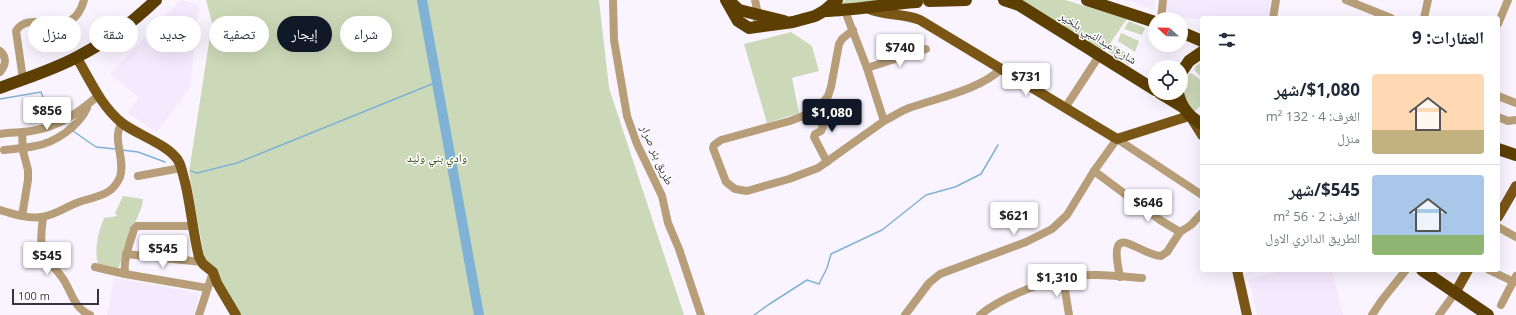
<!DOCTYPE html>
<html lang="ar">
<head>
<meta charset="utf-8">
<style>
	:root { --surface:#fff; --page:#f6f6f7; --text:#1f2937; --muted:#747a83; --line:#e0e1e3; --accent:#111827 }
	body { margin:0; font-family:"Open Sans","Noto Naskh Arabic",sans-serif; background:var(--page); color:var(--text); direction:rtl; height:100vh; display:flex; flex-direction:column; font-size:15px; white-space:nowrap }
	* { box-sizing:border-box; margin:0 }
	p { font-size:13px; color:var(--muted) }
	.icon { flex:none; width:22px; height:22px; fill:none; stroke:currentColor; stroke-width:2; stroke-linecap:round; stroke-linejoin:round }
	.map { position:relative; flex:1; overflow:hidden; direction:ltr }
	.side { position:absolute; left:1200px; top:16px; width:300px; height:256px; display:flex; flex-direction:column; background:var(--surface); border-radius:4px; box-shadow:0 4px 16px #0002; direction:rtl }
	.side>* { flex:none }
	.guide { position:absolute; left:12px; top:16px; width:380px; height:36px; direction:rtl; display:flex; gap:8px }
	.needle { width:26px; rotate:292deg }
	.buttons { position:absolute; left:1148px; top:12px; display:grid; gap:8px }
	.buttons a { display:grid; place-items:center; width:40px; height:40px; border-radius:50%; background:var(--surface); box-shadow:0 4px 16px #0002; font-size:20px }
	.scale { position:absolute; left:12px; bottom:10px; width:87px; box-sizing:border-box; padding-left:4px; border:2px solid #38343e; border-top:0; font-size:11px; line-height:14px; white-space:nowrap; color:#38343e; -webkit-text-stroke:3px #fff; paint-order:stroke }
	.price { position:absolute; translate:-50% -34px; padding:0 9px; border-radius:4px; background:#fff; color:#222; font-size:13px; line-height:26px; filter:drop-shadow(0 1px 2px #0008) }
	.price::after { content:''; position:absolute; left:50%; top:24px; width:12px; height:9px; margin-left:-6px; background:inherit; clip-path:polygon(0 0,100% 0,50% 100%) }
	.price.active { background:var(--accent); color:#fff }
	ul { padding:0; list-style:none }
	li { display:flex; align-items:center; gap:12px; height:100px; padding:0 16px }
	li+li { border-top:1px solid var(--line) }
	li span { display:grid; place-items:center; flex:none; width:112px; height:80px; border-radius:4px; color:#555 }
	li>.icon { margin-inline-start:auto }
	span .icon { width:48px; height:48px; fill:#fffc; stroke-width:1 }
	li b { font-size:17px }
	h2 { display:flex; justify-content:space-between; align-items:center; height:48px; padding:0 16px; font-size:17px }
	.tag { padding:0 14px; border-radius:18px; background:var(--surface); box-shadow:0 4px 16px #0002; font-size:14px; line-height:36px }
	.tag.active { background:var(--accent); color:#fff }
	.map>svg:first-child { display:block }
</style>
</head>
<body>
<div class="map">
<svg width="1516" height="315" viewBox="0 0 1516 315">
	<rect width="100%" height="100%" fill="#f9f4ff"/>
	<g fill="#f4eafe">
		<polygon points="181,0 199,6 190,88 157,132 127,113 139,97 110,74"/>
		<polygon points="1127,0 1155,0 1154,10"/>
		<polygon points="1167,0 1271,0 1268,18 1202,18 1202,20 1164,15"/>
		<polygon points="1284,270 1332,270 1343,315 1257,315 1249,279"/>
		<polygon points="114,278 199,293 195,315 107,315"/>
	</g>
	<g fill="#ccd9b8">
		<polygon points="206,0 599,0 609,88 684,315 233,315 206,268 189,172 212,23"/>
		<polygon points="845,0 880,0 839,6"/>
		<polygon points="1015,0 1065,0 1127,19 1104,52"/>
		<polygon points="1129,21 1145,28 1142,35 1124,29"/>
		<polygon points="791,32 812,46 819,71 792,78 799,113 767,123 744,44"/>
		<polygon points="1121,33 1139,41 1135,52 1118,41"/>
		<polygon points="1114,45 1132,57 1129,65 1109,52"/>
		<polygon points="1202,62 1202,77 1194,70 1196,66"/>
		<path d="M1191,73L1202,81L1200,90L1202,104L1195,111L1191,109C1186,100 1177,80 1191,73Z"/>
		<path d="M123,196L143,199L142,206L126,245L118,270L98,264C94,250 98,232 104,218L117,216L115,213Z"/>
	</g>
	<g fill="none" stroke-linecap="round" stroke-linejoin="round">
		<g stroke="#80b2d5" stroke-width="1.5">
			<polyline points="0,99 41,92 50,116 57,120"/>
			<polyline points="73,131 96,147 116,149"/>
			<polyline points="122,150 138,152 165,162"/>
			<polyline points="191,171 197,173 237,163 437,82"/>
			<polyline points="754,315 768,305 807,280 819,284 827,268 831,254 882,230 926,195 955,187 981,174 998,145"/>
		</g>
		<polyline stroke="#80b2d5" stroke-width="10" points="422,0 479,315"/>
		<g stroke="#b79e78" stroke-width="8">
			<polyline points="613,0 614,40 627,116 637,144 662,196 668,223 679,249 701,315"/>
			<polyline points="755,0 758,14 757,19"/>
			<polyline points="1346,0 1391,18"/>
			<path d="M845,11L867,68L884,121C892,117 901,111 909,108C937,98 979,90 1001,69"/>
			<polyline points="1273,18 1276,0"/>
			<polyline points="1424,18 1428,0"/>
			<polyline points="1161,19 1163,0"/>
			<polyline points="1498,24 1508,0"/>
			<polyline points="853,30 842,39 839,44 831,87 828,96 816,111 790,121 721,140 714,145 713,148 726,182 735,189 747,191 789,179 818,168 884,121"/>
			<path d="M0,51C7,57 6,65 0,72"/>
			<polyline points="867,68 926,49"/>
			<path d="M23,79L16,31C31,6 71,46 84,0"/>
			<polyline points="1498,96 1516,103"/>
			<polyline points="1065,108 1099,56"/>
			<polyline points="816,111 823,127 821,131 815,134 814,137 827,162"/>
			<polyline points="1498,117 1508,121 1516,120"/>
			<polyline points="22,132 23,151 28,170 28,180 22,216"/>
			<path d="M0,134C10,132 21,133 31,131C59,127 78,113 99,95"/>
			<path d="M4,150C14,149 25,148 35,146C55,143 79,126 87,108"/>
			<polyline points="1094,171 1160,220 1180,232 1191,225 1202,213"/>
			<polyline points="138,176 181,168"/>
			<path d="M0,210C13,214 29,219 42,217C56,215 67,206 79,202C88,199 98,197 106,193C112,190 117,184 120,177C126,159 111,138 122,123"/>
			<path d="M43,217C42,227 40,238 42,248C44,261 54,266 61,276C72,290 72,307 90,315"/>
			<polyline points="1498,227 1516,237"/>
			<polyline points="126,254 202,262"/>
			<polyline points="95,267 125,274 207,288"/>
			<polyline points="1489,270 1514,282"/>
			<path d="M125,274C123,258 130,244 134,229L137,226H194"/>
			<polyline points="1063,277 1069,315"/>
			<path d="M1120,277C1107,216 1136,254 1161,256L1167,252L1180,232"/>
			<polyline points="1501,305 1516,276"/>
			<polyline points="199,315 213,272"/>
			<polyline points="905,315 929,283 940,274 1026,242 1052,229 1067,215 1094,171 1117,139 1202,195"/>
			<path d="M980,315C993,304 1008,297 1023,291C1037,285 1050,279 1064,277C1089,273 1116,276 1142,278"/>
			<polyline points="1372,315 1382,300 1406,270"/>
			<polyline points="1439,315 1455,293"/>
		</g>
		<g stroke="#795615" stroke-width="10">
			<path d="M867,8C883,16 903,13 920,20L1117,139L1189,116"/>
			<path d="M77,58C90,80 101,106 122,123C137,135 170,145 179,162C182,168 183,176 185,182C191,207 193,233 199,257L203,264L213,272L217,283L236,315"/>
			<polyline points="1192,119 1202,135"/>
			<polyline points="1498,217 1516,186"/>
			<polyline points="1237,270 1247,315"/>
			<polyline points="1455,293 1468,270"/>
		</g>
		<g stroke="#5d3f03" stroke-width="12">
			<polyline points="726,0 738,21 749,28 793,22 815,16 824,11 837,0"/>
			<polyline points="1004,0 1019,5 1155,90"/>
			<polyline points="1087,0 1155,22"/>
			<polyline points="729,1 739,10 784,21"/>
			<polyline points="929,1 966,0"/>
			<path d="M824,11C856,10 886,4 917,2"/>
			<polyline points="1181,32 1202,41"/>
			<polyline points="1181,73 1189,61 1202,52"/>
			<path d="M0,88C26,78 53,70 77,57C105,43 133,22 156,0"/>
			<polyline points="1160,93 1183,107"/>
			<path d="M1178,93C1181,107 1189,117 1202,124"/>
			<polyline points="1498,149 1516,155"/>
			<polyline points="1422,270 1488,315"/>
		</g>
	</g>
	<g text-anchor="middle" stroke-width="3" stroke-linejoin="round" paint-order="stroke">
		<g font-size="12" fill="#38343e" stroke="#fff">
			<text transform="translate(1098 38) rotate(32)" y="4">شارع عبدالنبي بلخير</text>
			<text transform="translate(657 155) rotate(66)" y="4">طريق بئر صرار</text>
		</g>
		<g font-size="12" fill="#35460d" stroke="#fff">
			<text x="437" y="162">وادي بني وليد</text>
		</g>
	</g>
</svg>
<div class="buttons">
<a><svg class="needle" viewBox="-14 -14 28 28"><path d="M0-13l5 13h-10z" fill="#e53935"/><path d="M0 13l5-13h-10z" fill="#747a83"/></svg></a>
<a><svg class="icon" aria-label="locate" viewBox="0 0 24 24"><circle cx="12" cy="12" r="6"/><path d="M12 2v4M12 18v4M2 12h4M18 12h4"/></svg></a>
</div>
<div class="scale">100 m</div>
<b class="price" style="left:900px;top:68px">$740</b>
<b class="price" style="left:1026px;top:97px">$731</b>
<b class="price" style="left:47px;top:131px">$856</b>
<b class="price active" style="left:832px;top:133px">$1,080</b>
<b class="price" style="left:1148px;top:223px">$646</b>
<b class="price" style="left:1014px;top:236px">$621</b>
<b class="price" style="left:163px;top:269px">$545</b>
<b class="price" style="left:47px;top:276px">$545</b>
<b class="price" style="left:1057px;top:298px">$1,310</b>
<div class="guide">
<a class="tag">شراء</a>
<a class="tag active">إيجار</a>
<a class="tag">تصفية</a>
<a class="tag">جديد</a>
<a class="tag">شقة</a>
<a class="tag">منزل</a>
</div>
<section class="side">
<h2>العقارات: 9<svg class="icon" aria-label="filters" viewBox="0 0 24 24"><path d="M4 7h16M4 17h16"/><circle cx="9" cy="7" r="2"/><circle cx="15" cy="17" r="2"/></svg></h2>
<ul>
<li><span style="background:linear-gradient(#ffd9b3 70%,#c2b280 0)"><svg class="icon" aria-label="home" viewBox="0 0 24 24"><path d="M3 11l9-7 9 7M6 9v11h12V9"/></svg></span><div><b>$1,080/شهر</b><p>الغرف: 4 · 132 m²</p><p>منزل</p></div></li>
<li><span style="background:linear-gradient(#a9c7e8 75%,#8fb573 0)"><svg class="icon" aria-label="home" viewBox="0 0 24 24"><path d="M3 11l9-7 9 7M6 9v11h12V9"/></svg></span><div><b>$545/شهر</b><p>الغرف: 2 · 56 m²</p><p>الطريق الدائري الاول</p></div></li>
</ul>
</section>
</div>
</body>
</html>
